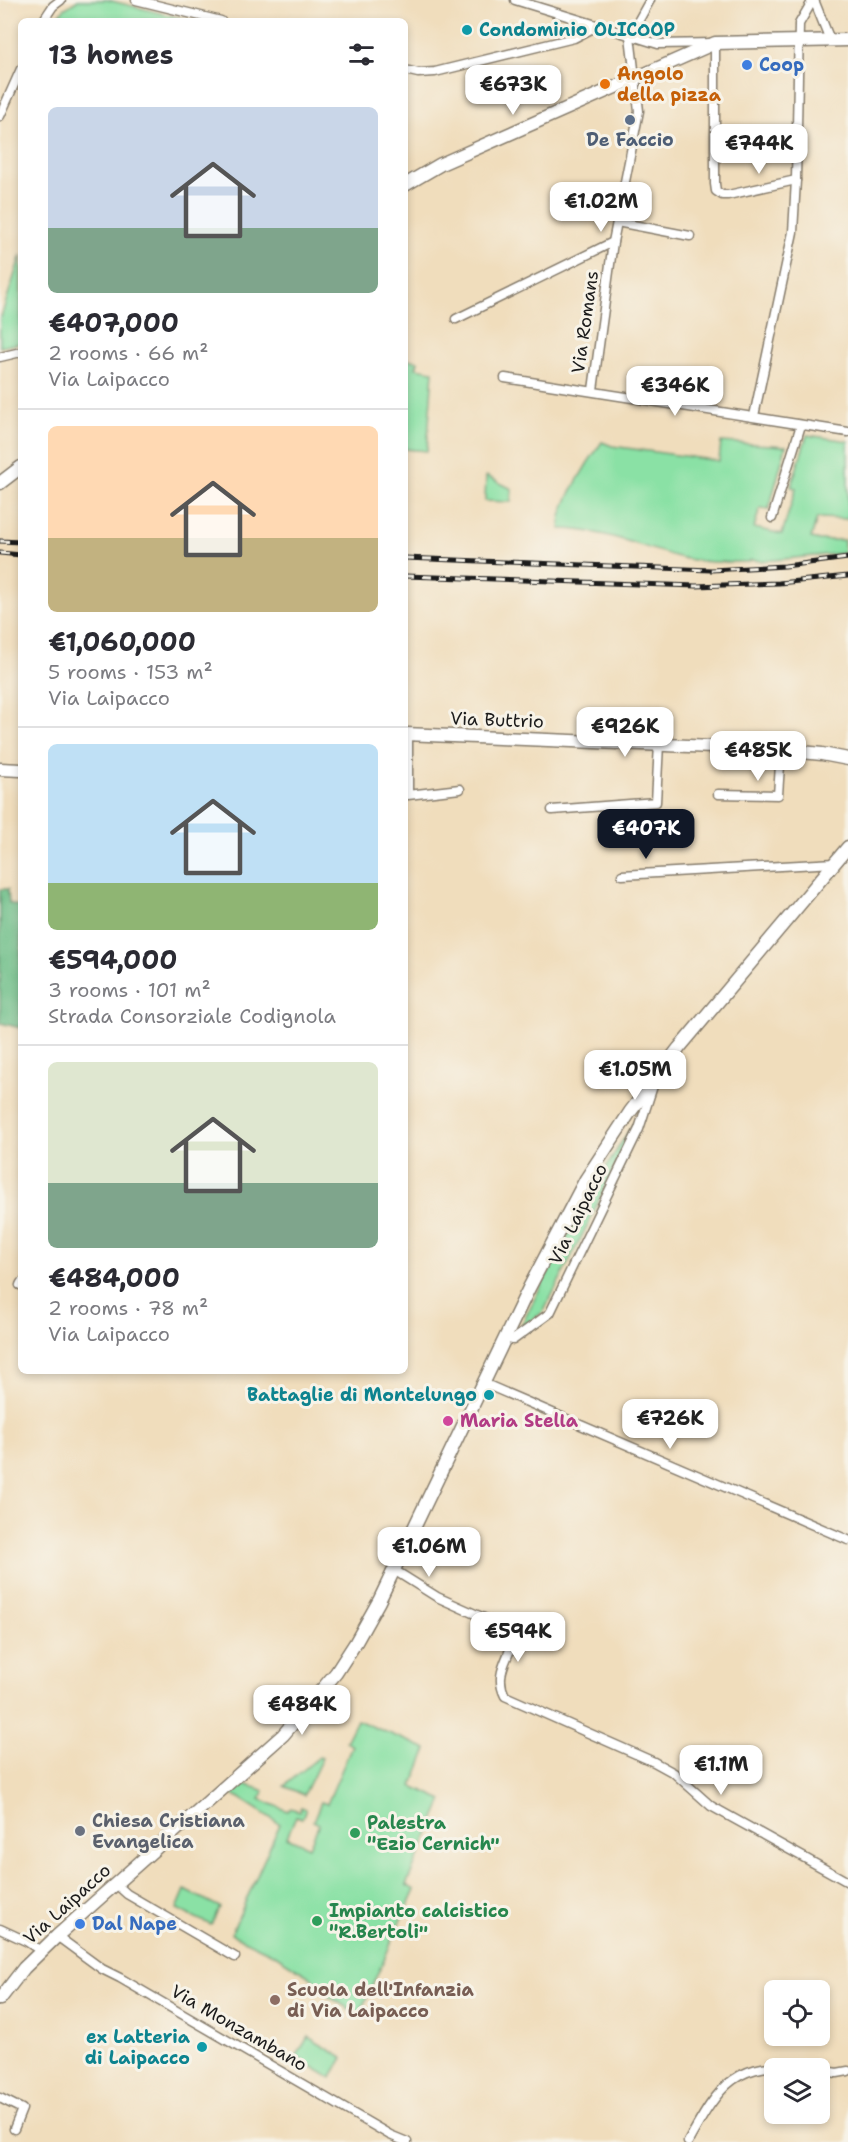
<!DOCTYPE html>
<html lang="en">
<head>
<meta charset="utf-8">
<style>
	:root { --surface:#fff; --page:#f2f2f3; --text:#2b2b33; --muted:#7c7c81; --line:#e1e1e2; --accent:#111827 }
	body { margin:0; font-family:"Shantell Sans",sans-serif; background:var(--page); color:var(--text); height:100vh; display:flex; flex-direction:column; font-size:22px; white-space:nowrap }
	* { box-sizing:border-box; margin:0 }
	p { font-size:20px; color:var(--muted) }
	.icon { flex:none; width:33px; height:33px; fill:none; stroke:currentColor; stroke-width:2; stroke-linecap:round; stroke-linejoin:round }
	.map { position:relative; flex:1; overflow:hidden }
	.drawer { position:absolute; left:18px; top:18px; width:390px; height:1356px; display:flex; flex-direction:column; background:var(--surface); border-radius:9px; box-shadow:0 3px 9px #0003 }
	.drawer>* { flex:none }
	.controls { position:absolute; left:764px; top:1980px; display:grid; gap:12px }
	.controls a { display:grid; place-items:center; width:66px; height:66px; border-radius:9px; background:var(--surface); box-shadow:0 3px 9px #0003; font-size:30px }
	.price { position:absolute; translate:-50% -51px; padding:0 14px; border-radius:12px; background:#fff; color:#222; font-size:20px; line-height:39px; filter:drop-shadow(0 2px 3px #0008) }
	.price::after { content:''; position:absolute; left:50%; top:36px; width:18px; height:14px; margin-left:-9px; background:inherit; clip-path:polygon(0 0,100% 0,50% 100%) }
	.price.current { background:var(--accent); color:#fff }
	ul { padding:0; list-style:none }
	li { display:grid; align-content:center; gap:12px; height:318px; padding:0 30px }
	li+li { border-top:2px solid var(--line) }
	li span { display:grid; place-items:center; height:186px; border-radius:9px; color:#555 }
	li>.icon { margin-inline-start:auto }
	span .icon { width:108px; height:108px; fill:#fffc; stroke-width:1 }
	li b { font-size:26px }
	h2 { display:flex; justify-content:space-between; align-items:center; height:72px; padding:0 30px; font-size:26px }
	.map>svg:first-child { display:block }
</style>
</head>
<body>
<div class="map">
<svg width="848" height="2142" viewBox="0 0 848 2142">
	<rect width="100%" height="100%" fill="#f7f3e8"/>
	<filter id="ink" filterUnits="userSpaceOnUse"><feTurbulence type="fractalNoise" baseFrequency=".0167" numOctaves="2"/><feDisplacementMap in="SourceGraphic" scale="12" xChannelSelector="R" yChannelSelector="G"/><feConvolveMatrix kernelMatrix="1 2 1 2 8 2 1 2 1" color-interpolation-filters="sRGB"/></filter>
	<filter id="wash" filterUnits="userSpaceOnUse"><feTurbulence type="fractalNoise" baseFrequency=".008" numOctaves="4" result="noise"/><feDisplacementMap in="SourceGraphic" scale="24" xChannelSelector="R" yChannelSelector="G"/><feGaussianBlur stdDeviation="1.35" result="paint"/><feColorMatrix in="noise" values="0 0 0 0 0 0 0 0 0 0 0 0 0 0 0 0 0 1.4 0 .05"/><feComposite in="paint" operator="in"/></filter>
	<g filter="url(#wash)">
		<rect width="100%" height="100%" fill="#f0ddbc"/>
		<g fill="#8ae1a5" stroke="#537e60" stroke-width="1.5">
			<polygon points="78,0 108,0 192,21 54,21 64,9"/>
			<polygon points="21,255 21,343 0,347 0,320"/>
			<polygon points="405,359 418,361 416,368 433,371 427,451 405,449"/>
			<path d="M807,435L848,441V519L817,518L811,538L819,540H844V553L764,561L751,560L747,562C725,562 703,563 682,558C639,547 608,530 561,529C554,512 591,457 602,442L612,446L719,461L721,442L786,446L769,509L760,508L754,528L782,534L796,488L791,487Z"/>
			<polygon points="486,476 512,489 511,502 485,501"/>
			<path d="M636,1120L588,1224L544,1311L518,1332C554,1259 591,1188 636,1120Z"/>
			<path d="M357,1720L427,1749L412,1786L443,1800L406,1885L415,1890L359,2015L318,1990L321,1984L275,1955L231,1934L280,1824L230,1792C242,1780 250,1786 264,1791L260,1799L288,1811L291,1808L299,1811L301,1807L306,1809L302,1818L296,1816L287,1837L309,1847L319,1824L313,1821L321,1802L327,1804L352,1746L346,1742Z"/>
			<polygon points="319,1757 322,1758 304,1795 284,1786"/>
			<polygon points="185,1890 220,1907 211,1925 177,1909"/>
			<polygon points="308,2037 343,2058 331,2078 296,2057"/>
		</g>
		<polygon fill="#6fbf8a" stroke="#466e53" stroke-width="1.5" points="0,889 8,889 9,903 21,907 21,1028 0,1023"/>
	</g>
	<g filter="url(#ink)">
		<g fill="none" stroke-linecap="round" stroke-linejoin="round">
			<defs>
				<g id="street">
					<polyline points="136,0 221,21"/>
					<polyline points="515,0 658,44 715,43 715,184 716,191 722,195 728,195 796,180"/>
					<polyline points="814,0 830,40"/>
					<polyline points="43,21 53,6 61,0"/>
					<polyline points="630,36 650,0"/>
					<polyline points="405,70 418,73 435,72 574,38 597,26"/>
					<polyline points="0,116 21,69"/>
					<polyline points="617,222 690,236"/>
					<polyline points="456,319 613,242"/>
					<polyline points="0,357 21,352"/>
					<polyline points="505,378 848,432"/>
					<polyline points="593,390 613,242 639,111 630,36"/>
					<polyline points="754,416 793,232 796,180 799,24 813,0"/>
					<polyline points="772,518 801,425"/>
					<polyline points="408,734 408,795 460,789"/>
					<polyline points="718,794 778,795 781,750"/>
					<polyline points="552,810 656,802 659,744"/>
					<polyline points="622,875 835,863"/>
					<polyline points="20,1285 21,1283"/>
					<polyline points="504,1338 513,1340 550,1313 639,1129 653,1086"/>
					<polyline points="483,1383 848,1540"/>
					<path d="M394,1570L437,1597L504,1627C506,1630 509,1632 510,1635C518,1651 491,1669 505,1696L654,1762L674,1773L711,1806L848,1882"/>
					<polyline points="116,1884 127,1894 235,1957"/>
					<polyline points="0,1929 26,1941 41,1951"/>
					<polyline points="57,1936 102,1969 120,1978 390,2135 407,2142"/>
					<polyline points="819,2070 837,2073 848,2071"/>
					<polyline points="0,2098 22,2109 14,2129"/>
					<path d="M688,2142C720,2084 736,2059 808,2068"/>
				</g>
				<g id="secondary">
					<polyline points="405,185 441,164 715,43 848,40"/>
					<polyline points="0,483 21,467"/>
					<polyline points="405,734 781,750 822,754 848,759"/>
					<polyline points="0,769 21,770"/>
					<polyline points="0,1999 24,1968 57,1936 283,1735 336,1673 356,1642 379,1601 529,1288 586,1179 630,1112 679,1048 848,847"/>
				</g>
			</defs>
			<use href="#street" stroke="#867c6c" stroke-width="11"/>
			<use href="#secondary" stroke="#867c6c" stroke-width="15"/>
			<use href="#street" stroke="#fff" stroke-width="8"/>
			<use href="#secondary" stroke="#fff" stroke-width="12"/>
			<defs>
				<g id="rail">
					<polyline points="0,541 21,542"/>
					<polyline points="0,553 21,555"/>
					<polyline points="405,558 711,570 785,566 848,558"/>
					<polyline points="405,576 696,586 779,583 848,576"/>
				</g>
			</defs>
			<use href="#rail" stroke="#1c1c1c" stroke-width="5"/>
			<use href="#rail" stroke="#f7f3e8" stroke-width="3" stroke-dasharray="9" stroke-linecap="butt"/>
		</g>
	</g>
	<g fill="#0f9aa8" stroke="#f7f3e8" stroke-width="2">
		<circle cx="467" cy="30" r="6"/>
		<circle cx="489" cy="1395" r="6"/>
		<circle cx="202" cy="2047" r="6"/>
	</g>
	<g fill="#3f7fe0" stroke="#f7f3e8" stroke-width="2">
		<circle cx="747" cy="65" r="6"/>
		<circle cx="80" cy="1924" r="6"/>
	</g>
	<circle fill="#e8710a" stroke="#f7f3e8" stroke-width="2" cx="605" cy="84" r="6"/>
	<circle fill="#5c6f8a" stroke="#f7f3e8" stroke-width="2" cx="630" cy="120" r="6"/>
	<circle fill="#d1479c" stroke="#f7f3e8" stroke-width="2" cx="448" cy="1421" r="6"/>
	<circle fill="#6b7280" stroke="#f7f3e8" stroke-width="2" cx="80" cy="1831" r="6"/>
	<g fill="#2e9e5b" stroke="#f7f3e8" stroke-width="2">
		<circle cx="355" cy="1833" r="6"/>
		<circle cx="317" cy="1921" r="6"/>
	</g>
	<circle fill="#8d6e63" stroke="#f7f3e8" stroke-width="2" cx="275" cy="2000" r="6"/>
	<g text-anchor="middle" stroke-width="6" stroke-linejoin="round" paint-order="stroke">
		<g font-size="18" font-weight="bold" fill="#0d838f" stroke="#f7f3e8" text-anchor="end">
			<text x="479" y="36" text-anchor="start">Condominio OLICOOP</text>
			<text x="477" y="1401">Battaglie di Montelungo</text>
			<text x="190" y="2043">ex Latteria<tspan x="190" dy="21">di Laipacco</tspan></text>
		</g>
		<g font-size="18" font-weight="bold" fill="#366cbe" stroke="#f7f3e8" text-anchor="start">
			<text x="759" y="71">Coop</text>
			<text x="92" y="1930">Dal Nape</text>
		</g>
		<g font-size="18" font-weight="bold" fill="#c56008" stroke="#f7f3e8" text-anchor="start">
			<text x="617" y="80">Angolo<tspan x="617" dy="21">della pizza</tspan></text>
		</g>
		<g font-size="18" font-weight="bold" fill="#4e5e75" stroke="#f7f3e8">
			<text x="630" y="146">De Faccio</text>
		</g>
		<g font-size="18" fill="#1c1c1c" stroke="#f7f3e8">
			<text transform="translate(585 322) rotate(-82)" y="6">Via Romans</text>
			<text transform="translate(497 720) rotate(2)" y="6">Via Buttrio</text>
			<text transform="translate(578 1214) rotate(-64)" y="6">Via Laipacco</text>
			<text transform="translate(67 1904) rotate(-42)" y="6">Via Laipacco</text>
			<text transform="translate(239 2028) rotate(30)" y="6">Via Monzambano</text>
		</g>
		<g font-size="18" font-weight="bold" fill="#b23c85" stroke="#f7f3e8" text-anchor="start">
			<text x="460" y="1427">Maria Stella</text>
		</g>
		<g font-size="18" font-weight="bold" fill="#5b616d" stroke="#f7f3e8" text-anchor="start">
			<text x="92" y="1827">Chiesa Cristiana<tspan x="92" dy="21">Evangelica</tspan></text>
		</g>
		<g font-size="18" font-weight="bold" fill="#27864d" stroke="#f7f3e8" text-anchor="start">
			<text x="367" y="1829">Palestra<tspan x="367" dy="21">"Ezio Cernich"</tspan></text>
			<text x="329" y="1917">Impianto calcistico<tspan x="329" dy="21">"R.Bertoli"</tspan></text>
		</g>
		<g font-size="18" font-weight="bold" fill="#785e54" stroke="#f7f3e8" text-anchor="start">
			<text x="287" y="1996">Scuola dell'Infanzia<tspan x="287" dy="21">di Via Laipacco</tspan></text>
		</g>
	</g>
</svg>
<div class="controls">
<a><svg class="icon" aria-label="locate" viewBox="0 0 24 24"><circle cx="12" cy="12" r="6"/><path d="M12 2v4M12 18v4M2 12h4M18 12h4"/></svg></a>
<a><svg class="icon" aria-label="layers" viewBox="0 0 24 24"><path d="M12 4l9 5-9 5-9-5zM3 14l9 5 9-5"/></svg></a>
</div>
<b class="price" style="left:513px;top:116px">€673K</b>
<b class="price" style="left:759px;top:175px">€744K</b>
<b class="price" style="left:601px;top:233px">€1.02M</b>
<b class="price" style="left:675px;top:417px">€346K</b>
<b class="price" style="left:625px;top:758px">€926K</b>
<b class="price" style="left:758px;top:782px">€485K</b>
<b class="price current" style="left:646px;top:860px">€407K</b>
<b class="price" style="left:635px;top:1101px">€1.05M</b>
<b class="price" style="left:670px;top:1450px">€726K</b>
<b class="price" style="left:429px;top:1578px">€1.06M</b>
<b class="price" style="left:518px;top:1663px">€594K</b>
<b class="price" style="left:302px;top:1736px">€484K</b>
<b class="price" style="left:721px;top:1796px">€1.1M</b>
<section class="drawer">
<h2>13 homes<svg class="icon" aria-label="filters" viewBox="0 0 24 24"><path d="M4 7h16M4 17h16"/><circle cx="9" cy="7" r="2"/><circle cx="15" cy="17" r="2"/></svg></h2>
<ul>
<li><span style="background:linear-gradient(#c9d6e8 65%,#7fa58c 0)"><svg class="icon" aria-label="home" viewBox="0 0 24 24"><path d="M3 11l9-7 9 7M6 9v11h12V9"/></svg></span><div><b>€407,000</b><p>2 rooms · 66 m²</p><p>Via Laipacco</p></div></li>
<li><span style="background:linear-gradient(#ffd9b3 60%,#c2b280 0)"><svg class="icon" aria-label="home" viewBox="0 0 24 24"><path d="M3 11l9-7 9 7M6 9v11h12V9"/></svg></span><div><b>€1,060,000</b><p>5 rooms · 153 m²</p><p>Via Laipacco</p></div></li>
<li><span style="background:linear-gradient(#bfe0f5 75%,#8fb573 0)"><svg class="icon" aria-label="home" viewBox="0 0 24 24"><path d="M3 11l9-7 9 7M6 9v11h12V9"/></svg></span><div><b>€594,000</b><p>3 rooms · 101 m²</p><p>Strada Consorziale Codignola</p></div></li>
<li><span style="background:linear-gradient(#dfe7d0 65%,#7fa58c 0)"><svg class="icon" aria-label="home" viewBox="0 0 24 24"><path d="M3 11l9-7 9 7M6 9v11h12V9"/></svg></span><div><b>€484,000</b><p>2 rooms · 78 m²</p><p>Via Laipacco</p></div></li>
</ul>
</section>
</div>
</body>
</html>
